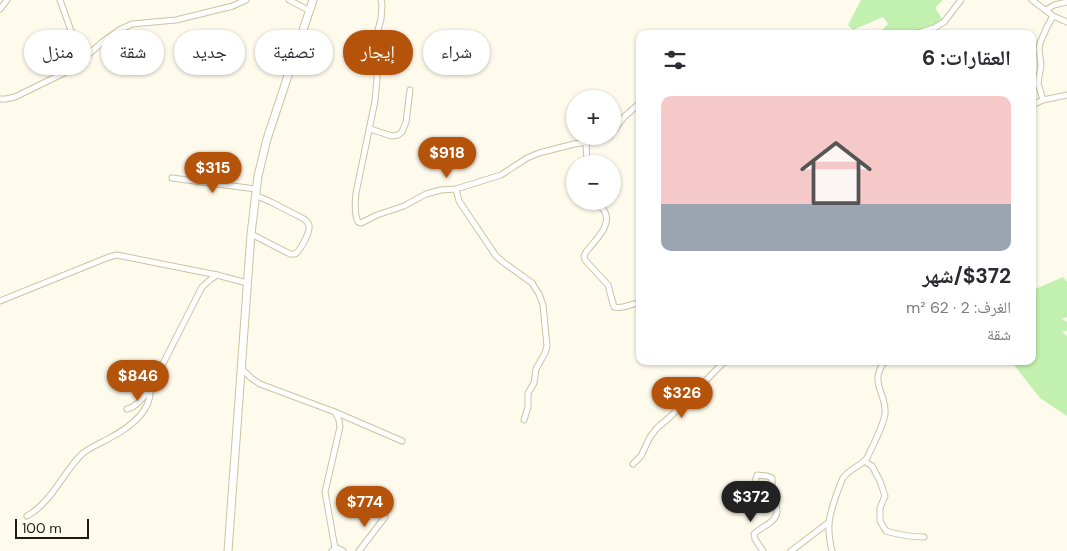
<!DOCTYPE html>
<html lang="ar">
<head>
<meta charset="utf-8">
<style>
	:root { --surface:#fff; --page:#f7f7f7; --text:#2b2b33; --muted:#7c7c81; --accent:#b45309 }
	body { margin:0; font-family:"DM Sans","Noto Naskh Arabic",sans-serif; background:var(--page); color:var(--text); direction:rtl; height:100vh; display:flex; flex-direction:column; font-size:19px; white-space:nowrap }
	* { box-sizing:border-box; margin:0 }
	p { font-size:16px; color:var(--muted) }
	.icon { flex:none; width:28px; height:28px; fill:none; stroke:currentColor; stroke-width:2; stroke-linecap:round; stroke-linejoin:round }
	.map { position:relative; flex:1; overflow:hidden; direction:ltr }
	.sheet { position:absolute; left:636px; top:30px; width:400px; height:335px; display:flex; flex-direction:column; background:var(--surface); border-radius:10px; box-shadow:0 1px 4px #0004; direction:rtl }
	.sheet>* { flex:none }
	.banner { position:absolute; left:15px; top:30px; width:475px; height:45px; direction:rtl; display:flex; gap:10px }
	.tools { position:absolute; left:566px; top:90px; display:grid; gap:10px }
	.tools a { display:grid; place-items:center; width:55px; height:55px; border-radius:50%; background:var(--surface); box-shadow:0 1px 4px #0004; font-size:25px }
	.scale { position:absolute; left:15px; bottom:12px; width:74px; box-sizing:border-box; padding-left:5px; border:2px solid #1e1c0f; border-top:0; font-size:14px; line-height:18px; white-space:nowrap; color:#1e1c0f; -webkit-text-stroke:4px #fefbed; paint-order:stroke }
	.price { position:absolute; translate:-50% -42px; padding:0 11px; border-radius:18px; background:var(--accent); color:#fff; font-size:16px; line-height:32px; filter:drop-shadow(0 1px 2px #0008) }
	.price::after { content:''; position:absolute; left:50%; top:30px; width:15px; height:11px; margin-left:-8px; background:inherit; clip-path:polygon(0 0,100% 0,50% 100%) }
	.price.current { background:#222; color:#fff }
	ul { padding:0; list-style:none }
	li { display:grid; align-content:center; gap:10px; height:265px; padding:0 25px }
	li span { display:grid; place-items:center; height:155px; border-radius:10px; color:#555 }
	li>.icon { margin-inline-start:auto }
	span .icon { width:90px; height:90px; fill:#fffc; stroke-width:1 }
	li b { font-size:21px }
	h2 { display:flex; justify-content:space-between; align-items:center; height:60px; padding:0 25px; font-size:21px }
	.chip { padding:0 18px; border-radius:22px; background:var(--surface); box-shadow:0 1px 4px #0004; font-size:18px; line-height:45px }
	.chip.current { background:var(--accent); color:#fff }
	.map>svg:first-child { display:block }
</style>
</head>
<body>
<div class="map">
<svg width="1067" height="551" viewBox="0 0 1067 551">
	<rect width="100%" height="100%" fill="#fefbed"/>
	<g fill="#c2f0ae">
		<polygon points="861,0 943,0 935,8 943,20 939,24 913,34 878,34 888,24 883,17 853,30 848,25"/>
		<polygon points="1063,277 1067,282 1067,317 1062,319 1067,322 1067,331 1062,332 1067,336 1067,416 1040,398 1011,361 1032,361 1033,290"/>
	</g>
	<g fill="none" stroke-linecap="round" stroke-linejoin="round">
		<defs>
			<g id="minor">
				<polyline points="60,0 74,39 83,59"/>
				<polyline points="289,0 310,11"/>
				<path d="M381,0L382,5L381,19L375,41L377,78L375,101L356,193C355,202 354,214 358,222L361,223L377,215L404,206L426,194L441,190L456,189L501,175L527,158L539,153L574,144L602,140L610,136"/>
				<polyline points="1032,0 1053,16 1067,22"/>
				<polyline points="0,9 7,0"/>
				<polyline points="1046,10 1054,5 1067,2"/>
				<polyline points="914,34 934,28 944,22 961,0"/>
				<polyline points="0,99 6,99 15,97 70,70 105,40 119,30 132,24 176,20 233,6 246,0"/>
				<polyline points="1043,100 1038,83 1041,65 1039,50 1040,43 1047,27 1053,16"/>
				<polyline points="1032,105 1043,100 1067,95"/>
				<polyline points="370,129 392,136 398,135 402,132 406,122 410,90"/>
				<polyline points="612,133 624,117 640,103"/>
				<polyline points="586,142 587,164"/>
				<polyline points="172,178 256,189"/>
				<polyline points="456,189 459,201 496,256 503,262 532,283 539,294 543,305 547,346 545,353 536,369 534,383 528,393 528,407 524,420"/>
				<path d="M592,201C595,204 599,206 602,208C616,223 594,241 586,252L584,256L585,260L608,285L614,307C623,310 631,303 640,303"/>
				<path d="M251,234L290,254H295C300,251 310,233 309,226C309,223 306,221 304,219L271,202L255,195"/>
				<polyline points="0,301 109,257 117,255 217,275 247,283"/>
				<polyline points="241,368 251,378 260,384 335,412 339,420 340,427 325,492 335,548"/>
				<path d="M127,409C137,407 144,396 150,389"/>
				<polyline points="335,412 402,441"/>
				<path d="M864,461L872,466L880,481L885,496L880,508V521L886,531C899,535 911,537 924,537"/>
				<polyline points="633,464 641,456 650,437 657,428 671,416 725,361"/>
				<path d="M754,486L757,475L767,476L772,478C772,484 772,490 773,495C775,506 782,512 771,522C766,526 759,529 754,534L755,539L763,551"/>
				<path d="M27,516C52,502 62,474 81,455C88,448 99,444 108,439C127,429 152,412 150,389L202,287L211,279L217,275"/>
				<polyline points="332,551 337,548 343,551"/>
				<polyline points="359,551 385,517"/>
				<polyline points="791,551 828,523"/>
				<path d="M832,551C826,526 829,516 837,493C839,488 841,482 843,478C849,469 861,466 867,458C873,445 883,427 885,414C887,393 868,383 885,361"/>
			</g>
			<polyline id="secondary" points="228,551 251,234 258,176 267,139 313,0"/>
		</defs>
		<use href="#minor" stroke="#cac4a2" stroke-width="7"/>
		<use href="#secondary" stroke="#cac4a2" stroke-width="9"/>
		<use href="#minor" stroke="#fff" stroke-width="5"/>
		<use href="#secondary" stroke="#fff" stroke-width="7"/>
	</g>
</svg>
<div class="tools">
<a>+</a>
<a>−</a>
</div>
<div class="scale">100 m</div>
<b class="price" style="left:447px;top:179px">$918</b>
<b class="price" style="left:213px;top:194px">$315</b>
<b class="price" style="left:138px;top:402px">$846</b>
<b class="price" style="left:682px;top:419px">$326</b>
<b class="price current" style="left:751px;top:523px">$372</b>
<b class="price" style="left:365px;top:528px">$774</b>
<div class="banner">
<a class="chip">شراء</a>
<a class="chip current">إيجار</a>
<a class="chip">تصفية</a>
<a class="chip">جديد</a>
<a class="chip">شقة</a>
<a class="chip">منزل</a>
</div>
<section class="sheet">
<h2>العقارات: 6<svg class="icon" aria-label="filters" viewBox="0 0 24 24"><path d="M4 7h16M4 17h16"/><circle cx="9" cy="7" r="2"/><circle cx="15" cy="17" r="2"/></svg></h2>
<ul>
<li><span style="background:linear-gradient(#f6c9c9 70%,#9aa5b1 0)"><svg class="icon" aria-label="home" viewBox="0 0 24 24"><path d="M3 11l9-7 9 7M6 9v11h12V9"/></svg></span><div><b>$372/شهر</b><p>الغرف: 2 · 62 m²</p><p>شقة</p></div></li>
</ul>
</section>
</div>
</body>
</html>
